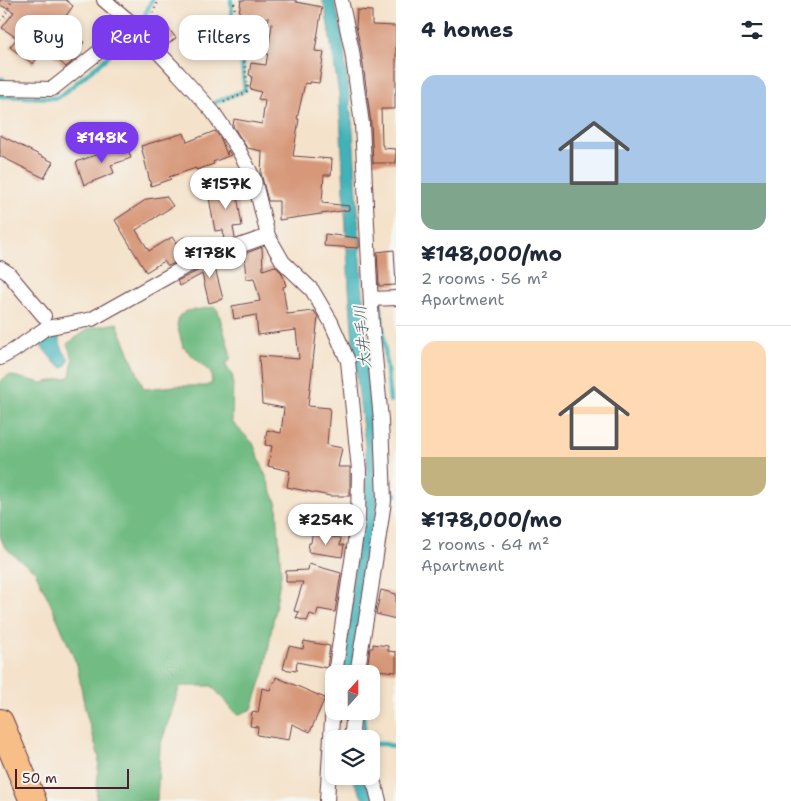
<!DOCTYPE html>
<html lang="en">
<head>
<meta charset="utf-8">
<style>
	:root { --surface:#fff; --page:#f6f6f7; --text:#1f2937; --muted:#747a83; --line:#e0e1e3; --accent:#7c3aed }
	body { margin:0; font-family:"Shantell Sans","Klee One",sans-serif; background:var(--page); color:var(--text); height:100vh; display:flex; flex-direction:column; font-size:19px; white-space:nowrap }
	* { box-sizing:border-box; margin:0 }
	p { font-size:16px; color:var(--muted) }
	.icon { flex:none; width:28px; height:28px; fill:none; stroke:currentColor; stroke-width:2; stroke-linecap:round; stroke-linejoin:round }
	.map { position:relative; flex:1; overflow:hidden }
	.details { display:flex; flex-direction:column; background:var(--surface); width:395px }
	.details>* { flex:none }
	.hud { position:absolute; left:15px; top:15px; width:305px; height:45px; display:flex; gap:10px }
	.needle { width:32px; rotate:21deg }
	.controls { position:absolute; left:325px; top:665px; display:grid; gap:10px }
	.controls a { display:grid; place-items:center; width:55px; height:55px; border-radius:10px; background:var(--surface); box-shadow:0 2px 8px #0003; font-size:25px }
	.scale { position:absolute; left:15px; bottom:12px; width:114px; box-sizing:border-box; padding-left:5px; border:2px solid #4a1f2b; border-top:0; font-size:14px; line-height:18px; white-space:nowrap; color:#4a1f2b; -webkit-text-stroke:4px #f6f6f2; paint-order:stroke }
	.price { position:absolute; translate:-50% -42px; padding:0 11px; border-radius:18px; background:#fff; color:#222; font-size:16px; line-height:32px; filter:drop-shadow(0 1px 2px #0008) }
	.price::after { content:''; position:absolute; left:50%; top:30px; width:15px; height:11px; margin-left:-8px; background:inherit; clip-path:polygon(0 0,100% 0,50% 100%) }
	.price.on { background:var(--accent); color:#fff }
	ul { padding:0; list-style:none }
	li { display:grid; align-content:center; gap:10px; height:265px; padding:0 25px }
	li+li { border-top:1px solid var(--line) }
	li span { display:grid; place-items:center; height:155px; border-radius:15px; color:#555 }
	li>.icon { margin-inline-start:auto }
	span .icon { width:90px; height:90px; fill:#fffc; stroke-width:1 }
	li b { font-size:21px }
	h2 { display:flex; justify-content:space-between; align-items:center; height:60px; padding:0 25px; font-size:21px }
	.chip { padding:0 18px; border-radius:15px; background:var(--surface); box-shadow:0 2px 8px #0003; font-size:18px; line-height:45px }
	.chip.on { background:var(--accent); color:#fff }
	main { display:flex; flex:1; min-height:0 }
	.map>svg:first-child { display:block }
</style>
</head>
<body>
<main>
<div class="map">
<svg width="396" height="801" viewBox="0 0 396 801">
	<rect width="100%" height="100%" fill="#f6f6f2"/>
	<filter id="ink" filterUnits="userSpaceOnUse"><feTurbulence type="fractalNoise" baseFrequency=".02" numOctaves="2"/><feDisplacementMap in="SourceGraphic" scale="10" xChannelSelector="R" yChannelSelector="G"/><feConvolveMatrix kernelMatrix="1 2 1 2 8 2 1 2 1" color-interpolation-filters="sRGB"/></filter>
	<filter id="wash" filterUnits="userSpaceOnUse"><feTurbulence type="fractalNoise" baseFrequency=".0096" numOctaves="4" result="noise"/><feDisplacementMap in="SourceGraphic" scale="20" xChannelSelector="R" yChannelSelector="G"/><feGaussianBlur stdDeviation="1.12" result="paint"/><feColorMatrix in="noise" values="0 0 0 0 0 0 0 0 0 0 0 0 0 0 0 0 0 1.4 0 .05"/><feComposite in="paint" operator="in"/></filter>
	<g filter="url(#wash)">
		<rect width="100%" height="100%" fill="#f4e2ca"/>
		<polygon fill="#72bc84" stroke="#5e6e58" points="215,307 218,311 230,352 230,360 225,364 233,377 232,422 253,443 277,505 281,574 265,669 252,709 237,715 212,686 180,686 160,747 157,801 96,801 99,757 85,709 77,665 53,609 35,571 17,558 4,546 0,536 0,381 9,375 42,383 70,377 73,359 67,344 90,328 117,323 144,389 175,386 206,386 212,383 211,373 183,347 177,325 179,316 187,311"/>
		<g fill="#41b2b8" stroke="#466872">
			<polygon points="322,0 334,0 342,33 353,130 363,293 379,477 376,531 353,674 339,674 365,490 367,462 354,354 349,288 339,94 325,7"/>
			<path d="M52,334C54,335 55,334 57,335C60,337 60,344 62,348C64,353 67,355 69,360L65,367L63,368L55,363L41,346L40,342L43,337Z"/>
			<polygon points="351,776 365,776 376,801 364,801"/>
		</g>
		<g fill="none" stroke-linecap="round" stroke-linejoin="round">
			<g stroke="#41b2b8" stroke-width="4.5">
				<polyline points="140,25 152,0"/>
				<polyline points="0,79 3,79"/>
				<polyline points="0,96 56,98 63,94 105,59 131,34"/>
				<polyline points="214,103 245,90 238,32 233,26 231,0"/>
				<polyline points="381,308 390,401"/>
				<polyline points="395,494 396,495"/>
				<polyline points="363,711 365,738"/>
				<polyline points="371,744 385,744 396,747"/>
			</g>
		</g>
		<g id="blocks">
			<g fill="#d79879">
				<polygon points="0,0 66,0 73,6 59,26 84,42 71,63 66,67 44,48 33,64 10,47 17,38 2,28 14,12 0,5"/>
				<polygon points="241,0 296,0 296,2 322,7 315,51 324,52 319,83 310,82 310,84 305,83 297,119 299,119 293,156 332,159 331,175 324,175 322,203 349,206 349,210 279,220 279,201 268,201 261,174 262,151 247,148 233,126 234,119 262,124 265,100 258,99 261,92 250,89 252,76 249,75 251,63 266,65 272,24 268,23 269,18 239,13"/>
				<polygon points="357,10 372,11 372,25 396,26 396,93 395,93 395,109 381,109 382,145 383,145 383,148 396,149 396,163 373,163 371,123 361,50 356,26"/>
				<polygon points="159,16 176,38 165,46 148,26"/>
				<polygon points="215,131 221,139 227,155 228,150 231,155 213,162 214,164 196,170 196,168 169,177 171,179 151,186 141,146 184,133 187,142"/>
				<polygon points="0,135 53,162 44,178 0,156"/>
				<polygon points="126,144 131,158 111,165 114,173 84,185 76,162"/>
				<polygon points="235,183 242,226 233,227 235,238 224,242 223,230 215,231 208,192 218,190 217,186"/>
				<polygon points="166,196 173,206 136,230 149,251 172,237 176,243 185,237 195,253 168,266 164,261 146,272 115,220 147,199"/>
				<polygon points="325,234 359,238 359,248 324,246"/>
				<polygon points="262,247 263,270 275,266 282,273 286,286 283,287 287,314 314,311 318,317 308,406 330,408 327,445 342,448 338,467 350,467 350,496 330,496 287,487 290,471 268,466 272,446 265,445 267,430 281,433 284,408 262,404 259,356 299,359 296,330 258,335 256,315 234,319 232,306 260,301 254,278 246,279 244,254"/>
				<polygon points="394,250 396,285 379,286 377,252"/>
				<polygon points="238,256 239,263 227,266 226,261 215,268 223,299 209,303 202,274 180,286 177,281 210,265"/>
				<polygon points="312,535 341,538 340,545 344,545 342,557 308,552 309,543 311,543"/>
				<polygon points="309,564 341,573 335,612 318,609 316,616 310,614 307,621 296,618 299,612 294,611 303,582 286,582 286,571 308,570"/>
				<polygon points="381,590 396,594 396,619 376,614"/>
				<polygon points="304,641 330,646 327,668 297,662 296,671 283,669 289,646 303,649"/>
				<polygon points="373,644 388,646 388,651 396,652 396,672 367,669 370,648 373,648"/>
				<polygon points="276,677 325,698 310,732 292,724 289,740 257,735 258,727 250,726 252,712 258,713 262,688 270,690 273,682 275,682"/>
			</g>
		</g>
	</g>
	<g filter="url(#ink)">
		<use href="#blocks" fill-opacity="0" stroke="#643c43" stroke-width="1"/>
		<g fill="none" stroke-linecap="round" stroke-linejoin="round">
			<defs>
				<g id="street">
					<polyline points="104,0 129,21 178,73 213,112 238,149 254,179 268,236 283,262 312,290 331,322 348,361 359,470 358,521 335,674"/>
					<polyline points="341,0 352,51 362,124 372,325 381,420 384,501 371,589 357,674"/>
					<polyline points="0,88 52,89 101,50 129,21"/>
					<polyline points="0,268 8,273 44,316"/>
					<polyline points="371,299 396,298"/>
					<polyline points="0,358 13,351 46,328 92,319 183,268 207,257 268,236"/>
					<polyline points="354,739 352,731 354,711"/>
					<polyline points="371,776 376,789 379,801"/>
					<polyline points="327,801 334,687"/>
				</g>
				<polyline id="highway" points="0,722 33,801"/>
			</defs>
			<use href="#street" stroke="#643c43" stroke-width="16"/>
			<use href="#highway" stroke="#643c43" stroke-width="28"/>
			<g stroke="#643c43" stroke-width="2.5" stroke-dasharray="1 4" stroke-linecap="butt">
				<polyline points="0,20 4,17 12,0"/>
				<polyline points="148,22 159,0"/>
				<polyline points="224,102 246,93 248,89 240,31 236,23 234,0"/>
			</g>
			<use href="#street" stroke="#fff" stroke-width="14"/>
			<use href="#highway" stroke="#f7be87" stroke-width="26"/>
		</g>
	</g>
	<g text-anchor="middle" stroke-width="4" stroke-linejoin="round" paint-order="stroke">
		<g font-size="16" font-style="italic" fill="#465a63" stroke="#f6f6f2">
			<text transform="translate(362 337) rotate(-95)" y="6">大井手川</text>
		</g>
	</g>
</svg>
<div class="controls">
<a><svg class="needle" viewBox="-14 -14 28 28"><path d="M0-13l5 13h-10z" fill="#e53935"/><path d="M0 13l5-13h-10z" fill="#747a83"/></svg></a>
<a><svg class="icon" aria-label="layers" viewBox="0 0 24 24"><path d="M12 4l9 5-9 5-9-5zM3 14l9 5 9-5"/></svg></a>
</div>
<div class="scale">50 m</div>
<b class="price on" style="left:102px;top:164px">¥148K</b>
<b class="price" style="left:226px;top:210px">¥157K</b>
<b class="price" style="left:210px;top:279px">¥178K</b>
<b class="price" style="left:326px;top:546px">¥254K</b>
<div class="hud">
<a class="chip">Buy</a>
<a class="chip on">Rent</a>
<a class="chip">Filters</a>
</div>
</div>
<section class="details">
<h2>4 homes<svg class="icon" aria-label="filters" viewBox="0 0 24 24"><path d="M4 7h16M4 17h16"/><circle cx="9" cy="7" r="2"/><circle cx="15" cy="17" r="2"/></svg></h2>
<ul>
<li><span style="background:linear-gradient(#a9c7e8 70%,#7fa58c 0)"><svg class="icon" aria-label="home" viewBox="0 0 24 24"><path d="M3 11l9-7 9 7M6 9v11h12V9"/></svg></span><div><b>¥148,000/mo</b><p>2 rooms · 56 m²</p><p>Apartment</p></div></li>
<li><span style="background:linear-gradient(#ffd9b3 75%,#c2b280 0)"><svg class="icon" aria-label="home" viewBox="0 0 24 24"><path d="M3 11l9-7 9 7M6 9v11h12V9"/></svg></span><div><b>¥178,000/mo</b><p>2 rooms · 64 m²</p><p>Apartment</p></div></li>
</ul>
</section>
</main>
</body>
</html>
